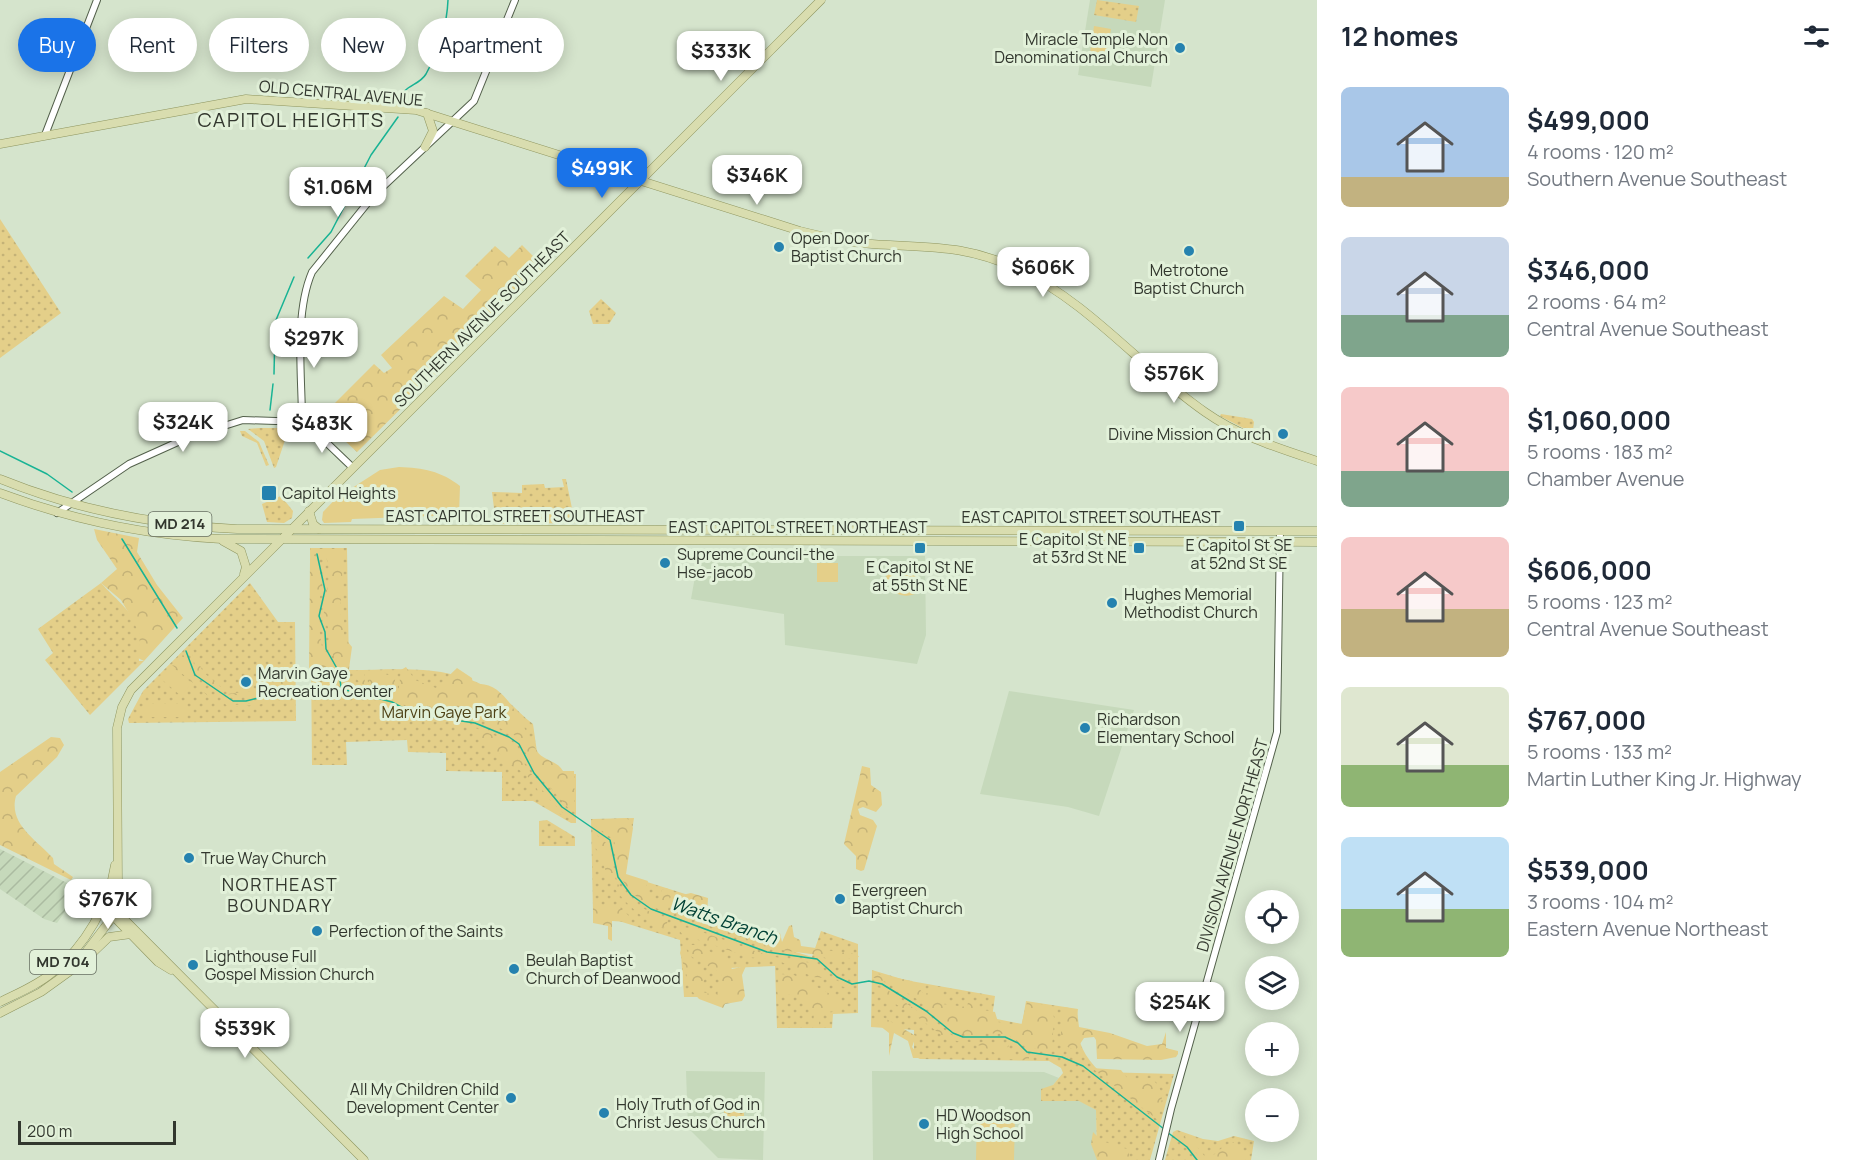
<!DOCTYPE html>
<html lang="en">
<head>
<meta charset="utf-8">
<style>
	:root { --surface:#fff; --page:#f6f6f7; --text:#1f2937; --muted:#747a83; --accent:#1a73e8 }
	body { margin:0; font-family:Manrope,sans-serif; background:var(--page); color:var(--text); height:100vh; display:flex; flex-direction:column; font-size:22px; white-space:nowrap }
	* { box-sizing:border-box; margin:0 }
	p { font-size:20px; color:var(--muted) }
	.icon { flex:none; width:33px; height:33px; fill:none; stroke:currentColor; stroke-width:2; stroke-linecap:round; stroke-linejoin:round }
	.map { position:relative; flex:1; overflow:hidden }
	.panel { display:flex; flex-direction:column; background:var(--surface); width:540px }
	.panel>* { flex:none }
	.guide { position:absolute; left:18px; top:18px; width:570px; height:54px; display:flex; gap:12px }
	.tools { position:absolute; left:1245px; top:890px; display:grid; gap:12px }
	.tools a { display:grid; place-items:center; width:54px; height:54px; border-radius:50%; background:var(--surface); box-shadow:0 3px 15px #0003; font-size:30px }
	.scale { position:absolute; left:18px; bottom:15px; width:158px; box-sizing:border-box; padding-left:6px; border:3px solid #32372e; border-top:0; font-size:16px; line-height:21px; white-space:nowrap; color:#32372e; -webkit-text-stroke:4px #e2f1d9; paint-order:stroke }
	.price { position:absolute; translate:-50% -51px; padding:0 14px; border-radius:12px; background:#fff; color:#222; font-size:20px; line-height:39px; filter:drop-shadow(0 2px 3px #0008) }
	.price::after { content:''; position:absolute; left:50%; top:36px; width:18px; height:14px; margin-left:-9px; background:inherit; clip-path:polygon(0 0,100% 0,50% 100%) }
	.price.selected { background:var(--accent); color:#fff }
	ul { padding:0; list-style:none }
	li { display:flex; align-items:center; gap:18px; height:150px; padding:0 24px }
	li span { display:grid; place-items:center; flex:none; width:168px; height:120px; border-radius:9px; color:#555 }
	li>.icon { margin-inline-start:auto }
	span .icon { width:72px; height:72px; fill:#fffc; stroke-width:1 }
	li b { font-size:26px }
	h2 { display:flex; justify-content:space-between; align-items:center; height:72px; padding:0 24px; font-size:26px }
	.chip { padding:0 21px; border-radius:27px; background:var(--surface); box-shadow:0 3px 15px #0003; font-size:21px; line-height:54px }
	.chip.selected { background:var(--accent); color:#fff }
	main { display:flex; flex:1; min-height:0 }
	.map>svg:first-child { display:block }
</style>
</head>
<body>
<main>
<div class="map">
<svg width="1317" height="1160" viewBox="0 0 1317 1160">
	<defs>
		<pattern id="industrial-furrows" width="10" height="10" patternUnits="userSpaceOnUse" patternTransform="scale(1.5)"><rect width="10" height="10" fill="#c6d9bb"/><path d="M-1 1l2-2M0 10L10 0M9 11l2-2" fill="none" stroke="#abbba1"/></pattern>
		<pattern id="grass-dots" width="8" height="8" patternUnits="userSpaceOnUse" patternTransform="scale(1.5)"><rect width="8" height="8" fill="#e4cf89"/><path d="M2 2h.1M6 6h.1" fill="none" stroke="#c4b277" stroke-width="1.8" stroke-linecap="round"/></pattern>
		<pattern id="forest-crowns" width="20" height="18" patternUnits="userSpaceOnUse" patternTransform="scale(1.5)"><rect width="20" height="18" fill="#e4cf89"/><path d="M2 6a3 3 0 1 1 6 0M12 15a3 3 0 1 1 6 0" fill="none" stroke="#c4b277"/></pattern>
	</defs>
	<rect width="100%" height="100%" fill="#d5e4cc"/>
	<g fill="#c6d9bb">
		<polygon points="1090,0 1165,0 1151,87 1078,75"/>
		<polygon points="706,549 812,550 813,556 925,556 926,635 917,664 785,645 784,614 691,599 698,560"/>
		<polygon points="1009,691 1134,710 1099,816 1068,807 980,794"/>
		<polygon points="686,1071 765,1072 763,1160 718,1158 688,1128"/>
		<polygon points="872,1071 1044,1072 1059,1078 1053,1085 1096,1110 1097,1160 873,1160"/>
	</g>
	<polygon fill="url(#industrial-furrows)" points="0,849 71,885 74,899 57,923 44,919 0,889"/>
	<g fill="url(#grass-dots)">
		<polygon points="1097,0 1139,6 1136,22 1094,15"/>
		<polygon points="0,219 61,313 0,358"/>
		<polygon points="601,299 616,313 609,324 593,324 589,311"/>
		<polygon points="1221,414 1252,419 1254,422 1253,430 1249,431 1220,416"/>
		<polygon points="260,428 289,428 276,467 274,468 264,441 248,429"/>
		<polygon points="245,431 259,442 269,465 266,466 257,443 242,436 240,431"/>
		<polygon points="562,479 566,479 575,523 496,524 492,492 522,493 522,485 544,484 545,488 564,487"/>
		<polygon points="281,496 293,511 292,518 284,523 267,522 262,504"/>
		<path d="M310,548H347L349,670C401,670 447,663 494,691C508,699 520,714 533,724L538,759L556,774H576V823H571L533,801H502V772L446,771V753L408,752L407,740L346,742L347,765H312Z"/>
		<path d="M101,583C117,601 134,611 141,637C143,645 138,652 139,661H144L90,715L45,660L53,653L38,629Z"/>
		<polygon points="250,583 278,622 295,622 296,721 129,723 128,719 143,691"/>
		<polygon points="634,818 625,875 701,899 695,921 812,957 821,931 858,944 858,1013 833,1014 832,1028 777,1028 775,966 729,968 727,997 684,997 680,940 593,913 591,819"/>
		<polygon points="547,820 575,837 575,846 539,846 539,821"/>
		<path d="M872,970L905,980L995,996L992,1018L1022,1024L1026,1001L1078,1009C1074,1036 1081,1053 1100,1072L1174,1074L1150,1160H1097L1096,1110L1079,1101H1041V1089L1053,1085L1063,1073L1061,1068L1049,1061L920,1059L914,1056V1030L871,1027Z"/>
		<polygon points="724,1106 744,1109 744,1117 736,1117 736,1124 724,1124"/>
		<polygon points="1177,1130 1203,1139 1218,1141 1234,1136 1254,1141 1251,1160 1165,1160 1173,1132"/>
	</g>
	<g fill="url(#forest-crowns)">
		<polygon points="522,245 544,267 357,452 320,418 374,364 384,373 392,368 381,355 444,296 463,309 481,290 465,276 495,246 509,258"/>
		<polygon points="94,529 139,538 137,552 157,585 183,618 144,661 138,658 140,635 131,617 121,600 101,583 117,569 97,540"/>
		<path d="M315,549H338L342,553C343,563 342,604 339,612L344,619V637L352,647L348,676C333,668 331,647 329,632C328,624 323,618 324,609C325,594 337,562 320,551L314,555L320,572L321,590L317,616L323,653L333,667L335,675L333,678L311,674L309,671L310,559Z"/>
		<polygon points="191,646 203,672 222,688 219,690 196,672"/>
		<polygon points="181,653 188,660 193,678 216,698 207,695 172,665"/>
		<path d="M406,667L415,680L436,688L457,668L472,678L473,685C506,676 524,731 537,751C543,761 557,760 563,771H574V811H571L541,777L525,752L523,742L513,734L479,719L447,717L430,712L415,711L392,698L366,690L355,677L359,671L364,670L365,684L367,686L374,670L388,675L396,669L394,692L398,695L401,670Z"/>
		<path d="M289,679L294,680L293,684C273,692 250,698 227,694L254,691Z"/>
		<polygon points="293,693 289,698 257,705 229,707 221,701 232,705 249,704"/>
		<path d="M473,727L514,743L518,748L519,756L548,798L568,818L547,807L532,780L513,765H508L499,753C485,750 481,741 471,731Z"/>
		<path d="M51,737L60,738L64,745L57,757L16,796C8,824 37,840 53,858L54,864L73,877L71,880L0,845V772Z"/>
		<polygon points="862,766 870,768 871,785 881,792 882,805 876,812 863,807 858,809 860,815 873,820 877,826 864,870 861,871 856,869 856,856 844,844"/>
		<path d="M627,818L633,828L626,874L648,881L644,893L659,902L662,890L667,888L670,892L668,912C645,907 622,889 616,865C614,857 616,848 614,840L593,824L595,820Z"/>
		<path d="M594,833L610,846C612,856 610,866 614,875C622,899 646,912 668,919L666,928C648,926 618,897 610,881C603,868 603,854 592,844Z"/>
		<path d="M691,893L708,898L707,916L739,926L745,937H748L750,927L759,930L761,937L768,940L780,933L782,942L789,926L792,925L794,937L800,940L801,946C821,948 837,953 857,954L859,957L833,961L818,955L774,949L676,913L677,902L682,895Z"/>
		<polygon points="593,904 620,908 628,915 628,922 612,921 612,941 608,939 608,926 593,923"/>
		<polygon points="681,927 691,928 769,956 818,964 832,978 858,991 837,985 825,978 813,977 777,960 748,957 682,934 679,930"/>
		<polygon points="691,945 699,945 714,954 723,955 732,969 746,966 742,975 745,996 742,1001 725,1004 723,1008 699,999 691,990 680,953 682,946 685,946 694,967 705,971 706,977 701,986 703,992 716,996 722,981 721,973 692,957"/>
		<polygon points="873,973 912,981 924,994 928,993 929,986 942,987 942,1004 967,1007 969,998 972,999 983,1010 995,1012 998,1022 1021,1026 1027,1002 1047,1005 1054,1017 1052,1050 1028,1048 1007,1034 983,1033 974,1037 956,1032 930,1007 894,985 872,977"/>
		<polygon points="779,974 794,975 834,996 840,1005 839,1010 819,1014 819,1026 813,1028 814,1012 800,995 777,994"/>
		<polygon points="872,986 886,989 956,1038 969,1042 1005,1043 1009,1046 1005,1049 1009,1055 1029,1057 1029,1060 1006,1059 982,1046 947,1039 916,1016 873,991"/>
		<path d="M1065,1007L1077,1010L1079,1027L1110,1033L1147,1046L1162,1044L1166,1032V1048L1178,1051V1054L1176,1057L1161,1060L1097,1059L1096,1040L1094,1037L1084,1038L1076,1050L1062,1045C1061,1034 1059,1015 1065,1007Z"/>
		<polygon points="881,1016 916,1036 912,1047 921,1058 913,1058 908,1041 894,1033 889,1056 889,1033 875,1022"/>
		<path d="M1092,1068L1121,1070L1128,1079L1151,1078C1170,1095 1158,1105 1159,1121Z"/>
		<polygon points="1093,1132 1102,1141 1127,1149 1131,1160 1097,1160 1091,1144"/>
		<path d="M1188,1135L1206,1158C1218,1156 1220,1144 1236,1142L1246,1160H1203L1187,1143L1185,1136Z"/>
	</g>
	<g fill="#e4cf89">
		<polygon points="1094,26 1111,29 1106,55 1090,53"/>
		<path d="M399,467C423,468 441,471 460,486L459,515L352,519L351,522L324,523L322,520L323,512L345,489L349,490L380,470Z"/>
		<rect x="817" y="563" width="21" height="19"/>
		<path d="M890,564H917V593C898,602 884,587 886,568Z"/>
		<polygon points="171,666 192,683 181,696 160,678"/>
		<rect x="145" y="704" width="41" height="13"/>
		<polygon points="977,1114 1015,1114 1014,1160 976,1160"/>
	</g>
	<g fill="none" stroke-linecap="round" stroke-linejoin="round">
		<g stroke="#18b394" stroke-width="1.5">
			<path d="M400,100C403,85 419,86 426,74C438,52 447,25 448,0"/>
			<polyline points="308,258 331,232 371,155 398,117"/>
			<polyline points="276,320 294,277"/>
			<polyline points="274,374 275,329"/>
			<polyline points="270,410 273,384"/>
			<polyline points="0,451 47,474 72,492"/>
			<polyline points="122,539 177,628"/>
			<polyline points="317,554 325,590 319,616 325,632 326,649 339,672 341,687"/>
			<polyline points="186,651 195,675 233,701 246,701 295,689"/>
			<polyline points="312,688 338,688 392,702 414,714 475,723 509,737 519,744 534,773 562,807 610,840 618,877 631,895 651,909 767,952 817,959 837,977 852,984 869,981 882,984 926,1011 953,1033 963,1037 1005,1037 1018,1043 1027,1052 1062,1057 1083,1066 1164,1129"/>
			<polyline points="1167,1132 1187,1147 1197,1160"/>
		</g>
		<defs>
			<g id="minor">
				<polyline points="45,135 97,0"/>
				<path d="M302,421C302,376 294,314 312,272L374,195L474,101L515,0"/>
				<polyline points="57,513 129,464 189,437 243,420 305,422 352,467"/>
				<polyline points="1159,1160 1171,1109 1277,732 1280,531"/>
			</g>
			<g id="major">
				<path d="M0,144L246,99L416,110L800,231C824,237 847,242 872,244C928,248 964,244 1018,269C1090,303 1140,367 1205,412C1239,436 1278,448 1317,461"/>
				<polyline points="425,147 433,131 427,113"/>
				<path d="M0,479C76,510 156,525 237,529L1317,531"/>
				<path d="M0,493C72,520 144,535 221,539L1317,542"/>
				<polyline points="309,511 313,524 319,529"/>
				<polyline points="223,541 241,551 246,567 244,574"/>
				<polyline points="106,901 364,1160"/>
				<polyline points="115,911 117,920 158,962 171,970"/>
				<polyline points="86,959 109,937 131,934"/>
				<path d="M0,1002C18,993 38,985 53,972C85,946 109,905 115,865"/>
				<polyline points="0,1013 41,992 73,969 111,919 118,886 117,728 122,707 131,690 821,0"/>
			</g>
		</defs>
		<use href="#minor" stroke="#53604b" stroke-width="8"/>
		<use href="#major" stroke="#8e955f" stroke-width="9"/>
		<use href="#minor" stroke="#fff" stroke-width="6"/>
		<use href="#major" stroke="#d9ddaf" stroke-width="8"/>
	</g>
	<g fill="#2582af" stroke="#e2f1d9" stroke-width="2">
		<circle cx="1180" cy="48" r="6"/>
		<circle cx="779" cy="247" r="6"/>
		<circle cx="1189" cy="251" r="6"/>
		<circle cx="1283" cy="434" r="6"/>
		<rect x="261" y="485" width="16" height="16" rx="3"/>
		<rect x="1233" y="520" width="12" height="12" rx="3"/>
		<rect x="914" y="542" width="12" height="12" rx="3"/>
		<rect x="1133" y="542" width="12" height="12" rx="3"/>
		<circle cx="665" cy="563" r="6"/>
		<circle cx="1112" cy="603" r="6"/>
		<circle cx="246" cy="682" r="6"/>
		<circle cx="1085" cy="728" r="6"/>
		<circle cx="189" cy="858" r="6"/>
		<circle cx="840" cy="899" r="6"/>
		<circle cx="317" cy="931" r="6"/>
		<circle cx="193" cy="965" r="6"/>
		<circle cx="514" cy="969" r="6"/>
		<circle cx="511" cy="1098" r="6"/>
		<circle cx="604" cy="1113" r="6"/>
		<circle cx="924" cy="1124" r="6"/>
	</g>
	<g text-anchor="middle" stroke-width="6" stroke-linejoin="round" paint-order="stroke">
		<g fill="#e2f1d9" stroke="#676f61" stroke-width="1.5">
			<rect x="148.5" y="512" width="63" height="24" rx="4.5"/>
			<rect x="30" y="950" width="66" height="24" rx="4.5"/>
		</g>
		<g font-size="15" font-weight="bold" fill="#32372e">
			<text x="180" y="529">MD 214</text>
			<text x="63" y="967">MD 704</text>
		</g>
		<g font-size="16" fill="#32372e" stroke="#e2f1d9" text-anchor="start">
			<text x="1168" y="45" text-anchor="end">Miracle Temple Non<tspan x="1168" dy="18">Denominational Church</tspan></text>
			<text x="791" y="244">Open Door<tspan x="791" dy="18">Baptist Church</tspan></text>
			<text x="1189" y="276" text-anchor="middle">Metrotone<tspan x="1189" dy="18">Baptist Church</tspan></text>
			<text x="1271" y="440" text-anchor="end">Divine Mission Church</text>
			<text x="282" y="499">Capitol Heights</text>
			<text x="1127" y="545" text-anchor="end">E Capitol St NE<tspan x="1127" dy="18">at 53rd St NE</tspan></text>
			<text x="1239" y="551" text-anchor="middle">E Capitol St SE<tspan x="1239" dy="18">at 52nd St SE</tspan></text>
			<text x="677" y="560">Supreme Council-the<tspan x="677" dy="18">Hse-jacob</tspan></text>
			<text x="920" y="573" text-anchor="middle">E Capitol St NE<tspan x="920" dy="18">at 55th St NE</tspan></text>
			<text x="1124" y="600">Hughes Memorial<tspan x="1124" dy="18">Methodist Church</tspan></text>
			<text x="258" y="679">Marvin Gaye<tspan x="258" dy="18">Recreation Center</tspan></text>
			<text x="1097" y="725">Richardson<tspan x="1097" dy="18">Elementary School</tspan></text>
			<text x="201" y="864">True Way Church</text>
			<text x="852" y="896">Evergreen<tspan x="852" dy="18">Baptist Church</tspan></text>
			<text x="329" y="937">Perfection of the Saints</text>
			<text x="205" y="962">Lighthouse Full<tspan x="205" dy="18">Gospel Mission Church</tspan></text>
			<text x="526" y="966">Beulah Baptist<tspan x="526" dy="18">Church of Deanwood</tspan></text>
			<text x="499" y="1095" text-anchor="end">All My Children Child<tspan x="499" dy="18">Development Center</tspan></text>
			<text x="616" y="1110">Holy Truth of God in<tspan x="616" dy="18">Christ Jesus Church</tspan></text>
			<text x="936" y="1121">HD Woodson<tspan x="936" dy="18">High School</tspan></text>
		</g>
		<g font-size="16" fill="#32372e" stroke="#e2f1d9">
			<text transform="translate(341 93) rotate(5)" y="6">OLD CENTRAL AVENUE</text>
			<text transform="translate(482 319) rotate(-45)" y="6">SOUTHERN AVENUE SOUTHEAST</text>
			<text x="515" y="522">EAST CAPITOL STREET SOUTHEAST</text>
			<text x="1091" y="523">EAST CAPITOL STREET SOUTHEAST</text>
			<text x="798" y="533">EAST CAPITOL STREET NORTHEAST</text>
			<text transform="translate(1232 845) rotate(-74)" y="6">DIVISION AVENUE NORTHEAST</text>
		</g>
		<g font-size="16" fill="#4e4216" stroke="#e2f1d9">
			<text x="444" y="718">Marvin Gaye Park</text>
		</g>
		<g font-size="18" letter-spacing="1.5" fill="#32372e" stroke="#e2f1d9">
			<text x="280" y="891">NORTHEAST<tspan x="280" dy="21">BOUNDARY</tspan></text>
		</g>
		<g font-size="18" font-style="italic" fill="#014034" stroke="#e2f1d9">
			<text transform="translate(724 921) rotate(19)" y="6">Watts Branch</text>
		</g>
		<g font-size="20" letter-spacing="1.5" fill="#32372e" stroke="#e2f1d9">
			<text x="291" y="127">CAPITOL HEIGHTS</text>
		</g>
	</g>
</svg>
<div class="tools">
<a><svg class="icon" aria-label="locate" viewBox="0 0 24 24"><circle cx="12" cy="12" r="6"/><path d="M12 2v4M12 18v4M2 12h4M18 12h4"/></svg></a>
<a><svg class="icon" aria-label="layers" viewBox="0 0 24 24"><path d="M12 4l9 5-9 5-9-5zM3 14l9 5 9-5"/></svg></a>
<a>+</a>
<a>−</a>
</div>
<div class="scale">200 m</div>
<b class="price" style="left:721px;top:82px">$333K</b>
<b class="price selected" style="left:602px;top:199px">$499K</b>
<b class="price" style="left:757px;top:206px">$346K</b>
<b class="price" style="left:338px;top:218px">$1.06M</b>
<b class="price" style="left:1043px;top:298px">$606K</b>
<b class="price" style="left:314px;top:369px">$297K</b>
<b class="price" style="left:1174px;top:404px">$576K</b>
<b class="price" style="left:183px;top:453px">$324K</b>
<b class="price" style="left:322px;top:454px">$483K</b>
<b class="price" style="left:108px;top:930px">$767K</b>
<b class="price" style="left:1180px;top:1033px">$254K</b>
<b class="price" style="left:245px;top:1059px">$539K</b>
<div class="guide">
<a class="chip selected">Buy</a>
<a class="chip">Rent</a>
<a class="chip">Filters</a>
<a class="chip">New</a>
<a class="chip">Apartment</a>
</div>
</div>
<section class="panel">
<h2>12 homes<svg class="icon" aria-label="filters" viewBox="0 0 24 24"><path d="M4 7h16M4 17h16"/><circle cx="9" cy="7" r="2"/><circle cx="15" cy="17" r="2"/></svg></h2>
<ul>
<li><span style="background:linear-gradient(#a9c7e8 75%,#c2b280 0)"><svg class="icon" aria-label="home" viewBox="0 0 24 24"><path d="M3 11l9-7 9 7M6 9v11h12V9"/></svg></span><div><b>$499,000</b><p>4 rooms · 120 m²</p><p>Southern Avenue Southeast</p></div></li>
<li><span style="background:linear-gradient(#c9d6e8 65%,#7fa58c 0)"><svg class="icon" aria-label="home" viewBox="0 0 24 24"><path d="M3 11l9-7 9 7M6 9v11h12V9"/></svg></span><div><b>$346,000</b><p>2 rooms · 64 m²</p><p>Central Avenue Southeast</p></div></li>
<li><span style="background:linear-gradient(#f6c9c9 70%,#7fa58c 0)"><svg class="icon" aria-label="home" viewBox="0 0 24 24"><path d="M3 11l9-7 9 7M6 9v11h12V9"/></svg></span><div><b>$1,060,000</b><p>5 rooms · 183 m²</p><p>Chamber Avenue</p></div></li>
<li><span style="background:linear-gradient(#f6c9c9 60%,#c2b280 0)"><svg class="icon" aria-label="home" viewBox="0 0 24 24"><path d="M3 11l9-7 9 7M6 9v11h12V9"/></svg></span><div><b>$606,000</b><p>5 rooms · 123 m²</p><p>Central Avenue Southeast</p></div></li>
<li><span style="background:linear-gradient(#dfe7d0 65%,#8fb573 0)"><svg class="icon" aria-label="home" viewBox="0 0 24 24"><path d="M3 11l9-7 9 7M6 9v11h12V9"/></svg></span><div><b>$767,000</b><p>5 rooms · 133 m²</p><p>Martin Luther King Jr. Highway</p></div></li>
<li><span style="background:linear-gradient(#bfe0f5 60%,#8fb573 0)"><svg class="icon" aria-label="home" viewBox="0 0 24 24"><path d="M3 11l9-7 9 7M6 9v11h12V9"/></svg></span><div><b>$539,000</b><p>3 rooms · 104 m²</p><p>Eastern Avenue Northeast</p></div></li>
</ul>
</section>
</main>
</body>
</html>
